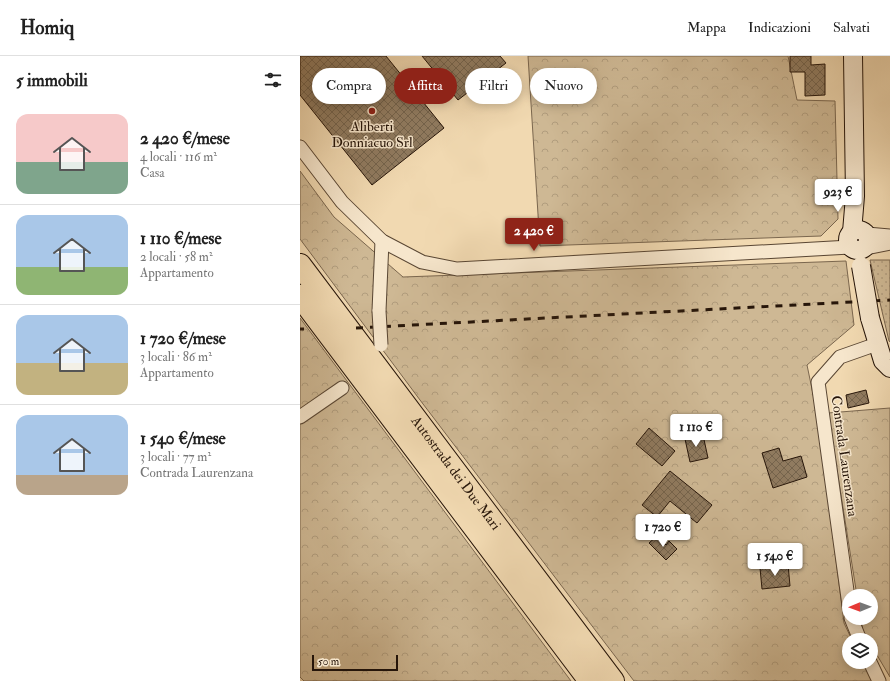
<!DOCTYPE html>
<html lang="it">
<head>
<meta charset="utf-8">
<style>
	:root { --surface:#fff; --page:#f2f2f2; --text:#222; --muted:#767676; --line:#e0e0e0; --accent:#8f2418 }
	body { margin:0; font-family:"IM FELL Double Pica",serif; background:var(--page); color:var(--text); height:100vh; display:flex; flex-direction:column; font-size:15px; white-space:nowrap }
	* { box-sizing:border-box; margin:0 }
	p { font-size:13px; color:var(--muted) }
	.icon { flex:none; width:22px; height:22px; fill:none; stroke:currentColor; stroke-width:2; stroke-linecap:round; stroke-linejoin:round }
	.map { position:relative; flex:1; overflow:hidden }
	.drawer { display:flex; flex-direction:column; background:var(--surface); width:300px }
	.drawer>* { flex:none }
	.top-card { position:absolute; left:12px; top:12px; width:380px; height:36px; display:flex; gap:8px }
	.needle { width:26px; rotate:269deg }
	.fabs { position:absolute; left:542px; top:533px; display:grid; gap:8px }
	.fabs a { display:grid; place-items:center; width:36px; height:36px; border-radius:50%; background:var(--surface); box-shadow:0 2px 10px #0003; font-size:20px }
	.scale { position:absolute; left:12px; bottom:10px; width:86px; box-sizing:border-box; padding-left:4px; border:2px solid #261509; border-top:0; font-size:11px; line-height:14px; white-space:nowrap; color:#261509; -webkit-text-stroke:3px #f6e6cc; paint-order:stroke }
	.price { position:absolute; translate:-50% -34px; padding:0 9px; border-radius:4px; background:#fff; color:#222; font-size:13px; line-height:26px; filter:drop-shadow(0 1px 2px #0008) }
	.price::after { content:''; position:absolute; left:50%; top:24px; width:12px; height:9px; margin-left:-6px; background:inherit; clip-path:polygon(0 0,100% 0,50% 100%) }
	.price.current { background:var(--accent); color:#fff }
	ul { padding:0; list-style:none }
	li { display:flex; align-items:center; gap:12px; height:100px; padding:0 16px }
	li+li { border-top:1px solid var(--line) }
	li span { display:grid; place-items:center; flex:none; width:112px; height:80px; border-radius:12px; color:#555 }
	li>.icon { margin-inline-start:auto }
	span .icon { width:48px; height:48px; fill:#fffc; stroke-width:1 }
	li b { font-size:17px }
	h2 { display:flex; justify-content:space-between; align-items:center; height:48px; padding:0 16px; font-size:17px }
	.pill { padding:0 14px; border-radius:18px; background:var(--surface); box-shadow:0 2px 10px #0003; font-size:14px; line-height:36px }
	.pill.current { background:var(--accent); color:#fff }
	header { display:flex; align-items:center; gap:24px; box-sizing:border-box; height:56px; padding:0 20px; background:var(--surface); border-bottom:1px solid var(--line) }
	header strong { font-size:19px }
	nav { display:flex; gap:22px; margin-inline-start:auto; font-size:14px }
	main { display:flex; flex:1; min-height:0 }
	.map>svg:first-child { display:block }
</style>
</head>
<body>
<header>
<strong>Homiq</strong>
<nav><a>Mappa</a><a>Indicazioni</a><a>Salvati</a></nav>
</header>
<main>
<section class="drawer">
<h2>5 immobili<svg class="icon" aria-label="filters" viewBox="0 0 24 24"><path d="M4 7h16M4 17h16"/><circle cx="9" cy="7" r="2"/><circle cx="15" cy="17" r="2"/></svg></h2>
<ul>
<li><span style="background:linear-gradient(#f6c9c9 60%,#7fa58c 0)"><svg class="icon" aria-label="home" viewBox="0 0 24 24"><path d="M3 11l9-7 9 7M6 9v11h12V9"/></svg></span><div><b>2 420 €/mese</b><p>4 locali · 116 m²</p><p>Casa</p></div></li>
<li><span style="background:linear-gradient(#a9c7e8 65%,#8fb573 0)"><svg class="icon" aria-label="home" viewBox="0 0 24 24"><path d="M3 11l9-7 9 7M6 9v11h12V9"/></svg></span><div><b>1 110 €/mese</b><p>2 locali · 58 m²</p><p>Appartamento</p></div></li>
<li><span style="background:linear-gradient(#a9c7e8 60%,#c2b280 0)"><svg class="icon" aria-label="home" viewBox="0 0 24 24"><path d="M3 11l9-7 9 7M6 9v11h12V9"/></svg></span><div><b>1 720 €/mese</b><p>3 locali · 86 m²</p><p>Appartamento</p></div></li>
<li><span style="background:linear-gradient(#a9c7e8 75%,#b9a48a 0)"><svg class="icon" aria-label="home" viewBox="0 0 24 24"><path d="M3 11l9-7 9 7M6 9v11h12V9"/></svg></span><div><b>1 540 €/mese</b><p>3 locali · 77 m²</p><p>Contrada Laurenzana</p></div></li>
</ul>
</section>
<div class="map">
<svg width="590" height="625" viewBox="0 0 590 625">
	<defs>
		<pattern id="grass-dots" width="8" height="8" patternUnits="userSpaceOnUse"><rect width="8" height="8" fill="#ceb894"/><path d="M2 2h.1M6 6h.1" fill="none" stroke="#b19d7e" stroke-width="1.8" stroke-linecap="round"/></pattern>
		<pattern id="forest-crowns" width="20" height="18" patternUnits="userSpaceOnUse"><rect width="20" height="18" fill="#ceb894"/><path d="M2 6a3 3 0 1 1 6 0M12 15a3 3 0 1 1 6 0" fill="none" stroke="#b19d7e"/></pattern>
		<pattern id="building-cross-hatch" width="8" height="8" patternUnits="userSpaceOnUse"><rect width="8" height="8" fill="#907b60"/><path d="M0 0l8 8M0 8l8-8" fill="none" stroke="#75644d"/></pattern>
	</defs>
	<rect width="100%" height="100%" fill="#f1d9b1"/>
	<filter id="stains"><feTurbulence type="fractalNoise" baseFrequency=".005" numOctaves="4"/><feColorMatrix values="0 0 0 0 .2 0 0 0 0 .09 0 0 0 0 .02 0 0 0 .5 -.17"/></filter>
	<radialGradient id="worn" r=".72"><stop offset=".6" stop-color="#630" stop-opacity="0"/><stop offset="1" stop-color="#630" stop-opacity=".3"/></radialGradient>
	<polygon fill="url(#grass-dots)" stroke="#7a664e" points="570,204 590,204 590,286 589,285"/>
	<g fill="url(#forest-crowns)" stroke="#7a664e">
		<polygon points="228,0 488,0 497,44 535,45 538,163 521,180 240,190"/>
		<polygon points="0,115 34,161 103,221 546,205 554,269 507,309 518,362 544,567 552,584 549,584 549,606 563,606 572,625 334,625 120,344 0,183"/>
		<polygon points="0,262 271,625 4,625 0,621"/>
		<polygon points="590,352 590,621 571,589 571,584 568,584 563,576 561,562 571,562 571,540 557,540 528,357"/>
	</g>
	<g fill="url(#building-cross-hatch)" stroke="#261509">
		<polygon points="0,0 86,0 144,72 72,129 0,39"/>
		<polygon points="122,0 200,0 206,7 158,44"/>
		<polygon points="490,0 511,0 511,9 525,8 525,39 505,40 505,16 490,16"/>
		<polygon points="566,334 569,347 548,352 546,339"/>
		<polygon points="349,372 375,395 362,410 336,388"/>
		<polygon points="403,379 408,402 390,406 385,383"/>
		<polygon points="479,392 483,405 501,400 507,421 473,432 462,397"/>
		<polygon points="370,415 412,449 397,467 370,445 357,461 342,449"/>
		<polygon points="357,480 366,489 369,485 377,493 366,504 349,487"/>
		<polygon points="488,508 490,530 462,533 460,512"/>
	</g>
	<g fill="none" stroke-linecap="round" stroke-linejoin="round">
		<defs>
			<g id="minor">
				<polyline points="0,91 42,146 82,185 122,206 157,213 550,191"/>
				<polyline points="567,178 590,180"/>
				<polyline points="566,192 590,187"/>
				<polyline points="79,255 82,185"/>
				<polyline points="0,361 42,332"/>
				<polyline points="549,549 518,326 540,301 577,288"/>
				<polyline points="551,562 560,584"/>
				<polyline points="570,606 579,625"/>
			</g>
			<g id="secondary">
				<circle cx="558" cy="184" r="10"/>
				<polyline points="552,176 555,140 553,0"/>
				<polyline points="570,262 583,305 590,312"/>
			</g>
			<g id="motorway">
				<path id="s1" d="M0,209L313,625"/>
				<polyline points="0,240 290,625"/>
			</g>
		</defs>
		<use href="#minor" stroke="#594633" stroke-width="15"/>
		<use href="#secondary" stroke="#261509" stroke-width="20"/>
		<use href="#motorway" stroke="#261509" stroke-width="24"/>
		<use href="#minor" stroke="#f6e6cc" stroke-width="13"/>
		<use href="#secondary" stroke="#f6e6cc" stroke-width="18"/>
		<use href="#motorway" stroke="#f1d9b1" stroke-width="22"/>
		<g stroke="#261509" stroke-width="3" stroke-dasharray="7 7" stroke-linecap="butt">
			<polyline points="56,272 590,244"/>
			<polyline points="0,273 4,273"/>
		</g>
		<defs>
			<polyline id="minor-bridge" points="79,255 81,289"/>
			<polyline id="secondary-bridge" points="561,210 570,262"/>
		</defs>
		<use href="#minor-bridge" stroke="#594633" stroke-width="15" stroke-linecap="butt"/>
		<use href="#secondary-bridge" stroke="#261509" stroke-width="20" stroke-linecap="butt"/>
		<use href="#minor-bridge" stroke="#f6e6cc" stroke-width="13"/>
		<use href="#secondary-bridge" stroke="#f6e6cc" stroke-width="18"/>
	</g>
	<circle fill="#8f2418" stroke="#f6e6cc" stroke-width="1.5" cx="72" cy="55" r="4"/>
	<g text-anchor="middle" stroke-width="3" stroke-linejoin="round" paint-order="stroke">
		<g font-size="14" fill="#261509" stroke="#f6e6cc">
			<text x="72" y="75">Aliberti<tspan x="72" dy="16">Donniacuo Srl</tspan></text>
		</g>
		<g font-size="14" fill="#261509" stroke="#f6e6cc">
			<text transform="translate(545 400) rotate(82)" y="5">Contrada Laurenzana</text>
			<text dy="5" stroke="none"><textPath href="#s1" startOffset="260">Autostrada dei Due Mari</textPath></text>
		</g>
	</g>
	<rect width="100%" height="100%" filter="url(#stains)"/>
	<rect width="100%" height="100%" fill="url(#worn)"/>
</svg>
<div class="fabs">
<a><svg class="needle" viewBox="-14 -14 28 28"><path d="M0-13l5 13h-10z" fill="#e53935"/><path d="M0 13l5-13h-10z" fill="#767676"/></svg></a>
<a><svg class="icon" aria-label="layers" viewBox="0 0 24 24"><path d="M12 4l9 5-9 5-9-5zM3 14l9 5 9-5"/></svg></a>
</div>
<div class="scale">50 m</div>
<b class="price" style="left:538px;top:157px">923 €</b>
<b class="price current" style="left:234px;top:196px">2 420 €</b>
<b class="price" style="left:396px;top:392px">1 110 €</b>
<b class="price" style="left:363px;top:492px">1 720 €</b>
<b class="price" style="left:475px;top:521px">1 540 €</b>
<div class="top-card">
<a class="pill">Compra</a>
<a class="pill current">Affitta</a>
<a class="pill">Filtri</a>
<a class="pill">Nuovo</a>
</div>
</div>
</main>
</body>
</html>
